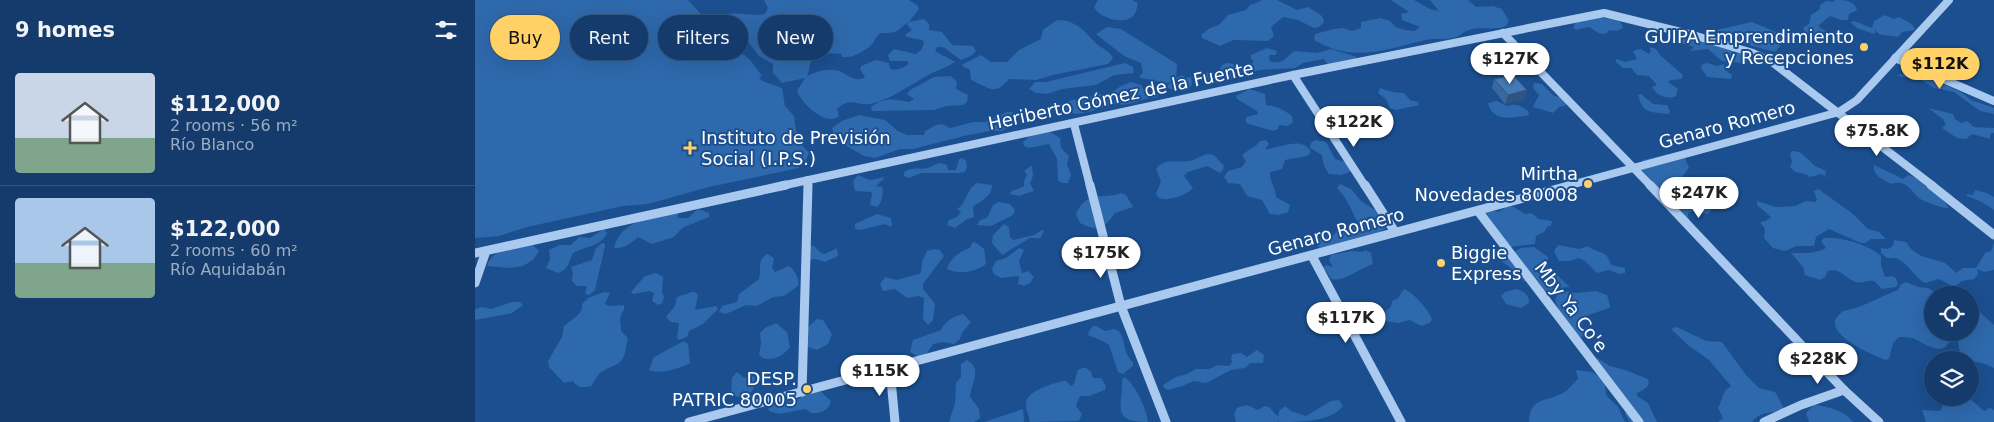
<!DOCTYPE html>
<html lang="en">
<head>
<meta charset="utf-8">
<style>
	:root { --surface:#143b6b; --page:#214673; --text:#f1f3f6; --muted:#9dadc1; --line:#33557e; --accent:#ffd166 }
	body { margin:0; font-family:"DejaVu Sans",sans-serif; background:var(--page); color:var(--text); height:100vh; display:flex; flex-direction:column; font-size:19px; white-space:nowrap }
	* { box-sizing:border-box; margin:0 }
	p { font-size:16px; color:var(--muted) }
	.icon { flex:none; width:28px; height:28px; fill:none; stroke:currentColor; stroke-width:2; stroke-linecap:round; stroke-linejoin:round }
	.map { position:relative; flex:1; overflow:hidden }
	.side { display:flex; flex-direction:column; background:var(--surface); width:475px }
	.side>* { flex:none }
	.hud { position:absolute; left:15px; top:15px; width:475px; height:45px; display:flex; gap:10px }
	.tools { position:absolute; left:1449px; top:286px; display:grid; gap:10px }
	.tools a { display:grid; place-items:center; width:55px; height:55px; border-radius:50%; background:var(--surface); box-shadow:0 5px 20px #0002,0 0 0 1px var(--line); font-size:25px }
	.price { position:absolute; translate:-50% -42px; padding:0 11px; border-radius:18px; background:#fff; color:#222; font-size:16px; line-height:32px; filter:drop-shadow(0 1px 2px #0008) }
	.price::after { content:''; position:absolute; left:50%; top:30px; width:15px; height:11px; margin-left:-8px; background:inherit; clip-path:polygon(0 0,100% 0,50% 100%) }
	.price.current { background:var(--accent); color:#111 }
	ul { padding:0; list-style:none }
	li { display:flex; align-items:center; gap:15px; height:125px; padding:0 15px }
	li+li { border-top:1px solid var(--line) }
	li span { display:grid; place-items:center; flex:none; width:140px; height:100px; border-radius:5px; color:#555 }
	li>.icon { margin-inline-start:auto }
	span .icon { width:60px; height:60px; fill:#fffc; stroke-width:1 }
	li b { font-size:21px }
	h2 { display:flex; justify-content:space-between; align-items:center; height:60px; padding:0 15px; font-size:21px }
	.pill { padding:0 18px; border-radius:22px; background:var(--surface); box-shadow:0 5px 20px #0002,0 0 0 1px var(--line); font-size:18px; line-height:45px }
	.pill.current { background:var(--accent); color:#111 }
	main { display:flex; flex:1; min-height:0 }
	.map>svg:first-child { display:block }
</style>
</head>
<body>
<main>
<section class="side">
<h2>9 homes<svg class="icon" aria-label="filters" viewBox="0 0 24 24"><path d="M4 7h16M4 17h16"/><circle cx="9" cy="7" r="2"/><circle cx="15" cy="17" r="2"/></svg></h2>
<ul>
<li><span style="background:linear-gradient(#c9d6e8 65%,#7fa58c 0)"><svg class="icon" aria-label="home" viewBox="0 0 24 24"><path d="M3 11l9-7 9 7M6 9v11h12V9"/></svg></span><div><b>$112,000</b><p>2 rooms · 56 m²</p><p>Río Blanco</p></div></li>
<li><span style="background:linear-gradient(#a9c7e8 65%,#7fa58c 0)"><svg class="icon" aria-label="home" viewBox="0 0 24 24"><path d="M3 11l9-7 9 7M6 9v11h12V9"/></svg></span><div><b>$122,000</b><p>2 rooms · 60 m²</p><p>Río Aquidabán</p></div></li>
</ul>
</section>
<div class="map">
<svg width="1519" height="422" viewBox="0 0 1519 422">
	<rect width="100%" height="100%" fill="#1b4f8f"/>
	<g fill="#2e69ad" fill-rule="evenodd">
		<polygon points="0,0 213,0 236,25 250,27 254,32 255,43 275,60 287,76 284,78 287,81 307,88 310,106 319,116 321,131 324,133 324,141 334,153 330,162 324,165 324,168 234,187 173,204 148,206 52,227 24,236 0,238"/>
		<path d="M289,0H434L443,6L444,9L434,22L449,19L454,24V30L467,32L477,45L498,46L501,51L496,56L486,60L468,47H462L460,51L480,62C472,67 463,70 455,74C437,84 415,100 395,104C381,106 376,96 362,109L364,116C351,127 327,104 322,91L330,78L307,83L298,73V64L284,56L273,42L246,19L247,16C260,10 276,17 290,14L293,8ZM434,22L432,25L437,30L430,35L432,37L447,40L449,42L447,49L441,54L419,49L413,55L415,61H432L434,64C428,68 422,71 415,69L414,63L401,60L386,66L385,69L390,77C378,84 372,72 360,70C349,69 341,72 332,76C335,71 334,64 337,60C342,53 359,53 366,54L367,57C375,59 391,51 396,45C401,41 400,36 406,33C426,33 420,31 434,22Z"/>
		<path d="M623,0H657L663,3C662,7 662,11 659,15C650,26 624,18 619,7Z"/>
		<polygon points="788,0 802,0 822,10 833,7 847,16 849,22 844,27 839,28 823,20 808,17 796,27 799,36 793,41 758,40 745,46 727,38 726,35 735,28 744,25 753,15 771,10 775,5"/>
		<path d="M916,0H939L955,9L964,11L955,0H993L1001,7L1018,6L1027,9L1034,21L1031,26C1019,31 1006,26 994,30C989,31 986,35 981,37C972,40 960,38 950,40C909,50 879,63 839,40L840,34L859,29L868,28L877,31L886,28V22L905,18L915,21L921,27L930,30L940,31L945,27L927,20L926,14L934,12Z"/>
		<path d="M1359,0C1369,0 1379,0 1382,10L1374,14L1373,20H1366L1355,16L1344,25V27L1351,31L1348,34L1349,38L1342,39L1331,35L1328,28L1334,24L1336,15L1345,9V5L1351,1L1359,2Z"/>
		<path d="M1410,15L1419,19L1424,17L1437,24L1440,30L1427,32L1423,37C1420,36 1405,35 1404,34C1402,32 1401,30 1398,28L1401,32L1399,34L1382,28L1375,22L1379,21L1397,28L1399,21Z"/>
		<path d="M1124,17L1144,21L1147,24L1148,28L1142,31L1134,30L1132,33C1122,36 1121,29 1113,27L1101,30L1098,28L1101,22Z"/>
		<path d="M582,20C603,20 610,33 623,45C629,50 634,50 638,58L633,64L578,75L561,80L534,79C519,97 513,87 496,80L495,70L487,66L488,64L506,55L516,62H532L544,50L566,39L568,30Z"/>
		<polygon points="1277,22 1313,37 1300,52 1229,33"/>
		<polygon points="632,27 646,29 702,64 701,78 707,75 711,78 716,77 717,84 713,90 695,89 691,87 696,82 692,83 666,78 664,76 668,73 666,63 649,56 621,34"/>
		<polygon points="1204,35 1223,39 1274,55 1275,62 1267,63 1247,61 1233,49 1215,51 1219,47 1208,44 1200,36"/>
		<path d="M1174,47L1181,49L1185,55L1208,75L1207,79L1196,80L1193,82L1203,89L1201,96C1192,100 1182,96 1177,87L1182,85L1174,76L1162,75L1156,68H1148L1140,61L1142,59L1150,62L1162,59L1158,51L1166,49L1174,54L1176,51Z"/>
		<path d="M792,48L802,51L801,55H795L794,59L796,62C810,64 811,56 820,51L842,53L856,49L882,57L878,61L855,68L849,59L828,63L820,68L785,70L744,83L733,82L726,77L733,72L744,71L747,65L751,63C761,63 771,73 779,61L776,59V55Z"/>
		<polygon points="650,63 658,67 659,73 639,75 621,85 587,89 572,94 561,93 554,89 560,82 571,82"/>
		<polygon points="1232,63 1242,66 1249,64 1250,70 1257,75 1256,79 1232,77 1226,68 1228,64"/>
		<polygon points="1425,74 1457,79 1486,92 1496,100 1519,108 1519,114 1505,111 1479,92 1459,88 1443,78 1422,76"/>
		<path d="M476,76L482,82L481,89L493,95L492,102L488,105L471,106L459,110L397,111L396,107C410,97 418,99 434,102L439,99L432,94L435,90L459,77Z"/>
		<path d="M656,82L666,85L670,92H680L684,95L681,98C672,97 663,102 654,104C649,105 643,104 638,105C621,108 600,121 585,108L586,105L597,100H608L623,94H634L646,86Z"/>
		<polygon points="1059,83 1067,84 1079,96 1087,97 1092,101 1090,106 1084,107 1078,113 1058,107 1064,95 1058,88"/>
		<polygon points="905,88 917,92 929,93 935,100 943,102 944,105 921,110 915,108 911,99 903,93"/>
		<path d="M774,89L790,94L791,105C801,106 809,110 817,116L818,122L813,126L804,125L803,129L798,131L771,123V117L783,114L782,111L762,99L761,96Z"/>
		<path d="M1166,94L1178,104L1192,105L1195,111L1194,114C1175,112 1168,114 1163,95Z"/>
		<path d="M1022,101L1032,106C1040,103 1046,106 1053,111L1054,115C1040,117 1018,124 1013,103Z"/>
		<polygon points="1453,108 1478,114 1480,119 1486,123 1492,121 1499,127 1519,128 1519,133 1515,134 1515,139 1497,134 1491,139 1482,138 1467,128 1471,125 1468,119"/>
		<polygon points="532,112 538,112 542,122 527,131 514,131 489,136 438,149 425,149 400,158 389,156 368,144 359,135 357,128 367,121 384,115 410,120 423,131 432,135 449,135 450,131 461,125 467,124 475,128 498,122 510,122"/>
		<polygon points="572,130 585,138 586,148 594,156 592,164 596,175 593,183 587,183 583,180 582,159 574,144 554,148 549,146 548,142 557,134"/>
		<path d="M791,140L794,144L790,149C804,149 827,135 836,152L832,156L810,160L807,169L795,172C794,180 801,188 801,197L815,205L813,212L804,215L795,214L787,200L772,196L765,184L753,183L749,177L753,171L767,167L771,161L767,155C775,148 778,150 785,141Z"/>
		<polygon points="840,140 851,142 860,159 871,162 876,170 875,172 866,175 854,174 849,166 847,155 835,148 836,143"/>
		<path d="M1317,151C1327,150 1333,160 1340,166C1344,168 1348,169 1351,171L1350,175L1354,178L1346,174L1335,177L1331,174L1320,172L1315,167L1317,162L1315,154Z"/>
		<path d="M733,154L739,155L749,166L748,170L745,173L732,166L713,172L709,176L718,188C710,196 695,201 684,198L681,194L686,181L681,169C689,157 703,163 715,161C722,159 727,155 733,154Z"/>
		<path d="M1193,154L1210,158L1214,168L1206,178L1194,179L1193,183L1208,198C1221,201 1230,195 1237,209L1233,214L1219,211L1213,213V217L1217,224L1167,170L1165,163L1168,160Z"/>
		<path d="M487,158L491,161L492,167L490,172L485,173H446L434,178L429,176V172C437,166 444,170 453,168C461,165 463,161 472,165L473,170H481L484,159Z"/>
		<polygon points="557,165 558,176 555,183 559,191 544,196 535,194 535,192 549,186 549,181 552,175 549,171"/>
		<path d="M1399,165L1428,179L1433,175C1448,178 1465,195 1474,208C1470,209 1447,201 1444,198C1436,191 1430,178 1417,184C1408,180 1398,176 1399,165Z"/>
		<path d="M383,175L395,180L410,177L401,186L407,187C409,192 407,203 402,207L395,205L397,194L396,192L380,191L378,181Z"/>
		<path d="M502,183L517,185C517,197 505,201 498,207L499,217L492,219L480,228L472,225L474,220L482,217L486,212L482,209C484,207 487,206 488,203C493,195 493,189 502,183Z"/>
		<path d="M865,184L876,189L886,201L908,215L913,226L904,233L847,250L841,244L844,239L859,235L865,226L877,228L884,225C877,212 873,199 862,188Z"/>
		<polygon points="1343,189 1377,213 1393,229 1404,232 1411,239 1396,239 1390,243 1386,243 1354,229 1341,237 1339,246 1322,246 1310,251 1298,248 1289,238 1290,229 1285,222 1291,221 1296,217 1282,205 1282,201 1301,207 1320,206 1331,201 1340,202 1342,200 1339,191"/>
		<polygon points="1500,190 1512,193 1519,197 1519,210 1507,202 1492,196 1492,194 1498,195"/>
		<path d="M646,193L651,195L658,207L640,213C629,229 622,232 605,223L601,214C612,189 628,200 646,193Z"/>
		<polygon points="524,202 535,204 540,210 538,215 516,226 502,225 505,220 512,218 518,205"/>
		<polygon points="1033,206 1039,207 1050,214 1056,213 1064,219 1077,221 1076,226 1073,226 1069,232 1061,236 1060,244 1034,247 1005,221 1007,213 1015,210 1024,212"/>
		<path d="M223,209L234,213V217L207,228L199,237L177,244L163,237C156,243 149,249 139,248C145,220 179,217 203,212V218H213Z"/>
		<polygon points="402,214 416,218 417,225 415,227 410,224 385,230 380,229 380,224"/>
		<polygon points="529,224 534,227 535,237 538,240 559,235 567,230 569,231 565,238 555,238 527,255 517,243 518,235"/>
		<path d="M129,229L132,233C126,247 110,246 98,253C94,262 93,270 83,273L71,268L75,259L74,250L85,245H96L104,237L115,238Z"/>
		<path d="M1349,238C1367,237 1393,244 1406,256V266L1410,277L1417,276L1421,278L1423,284L1421,287L1407,289L1399,281C1392,280 1386,285 1378,281C1368,276 1365,268 1352,271L1351,276L1345,280L1330,275L1328,267L1316,253C1328,253 1340,254 1351,248L1346,241Z"/>
		<path d="M1419,240L1431,242L1436,249L1446,256L1470,263L1481,273L1488,268H1501L1510,253L1516,251L1519,243V270L1509,272L1502,269L1503,274L1499,279L1487,281L1479,287L1464,279L1450,283C1439,277 1435,265 1423,259C1420,257 1416,259 1412,258L1406,253V248L1413,249L1418,246Z"/>
		<path d="M500,242L509,249L511,264C501,272 484,275 472,269C475,258 485,251 495,248L497,243Z"/>
		<polygon points="127,243 130,244 130,246 120,290 114,295 110,294 112,286 102,286 97,281 98,273 96,267 117,260 121,248"/>
		<path d="M58,245L64,251L58,260L48,266L35,268L12,266C18,247 40,248 58,245Z"/>
		<path d="M1083,245L1104,249L1113,246C1123,255 1131,248 1136,265L1150,268V273L1144,274L1134,270L1122,273L1110,261L1104,258L1095,261H1084L1079,251Z"/>
		<path d="M335,246H339C350,258 349,254 362,248L363,256L350,262L340,259L335,260Z"/>
		<polygon points="1059,247 1073,257 1073,267 1095,287 1084,288 1076,292 1069,291 1049,281 1037,269 1026,261 1025,253 1029,250 1039,252 1046,248"/>
		<polygon points="544,248 549,250 544,261 547,273 553,271 559,277 555,283 549,286 543,284 544,276 526,278 519,274 517,269 521,261 531,258"/>
		<polygon points="459,249 465,250 469,256 448,284 448,289 460,304 458,320 453,325 448,319 449,298 443,296 432,298 420,289 408,291 405,284 410,277 422,280 444,274 446,272 447,262 452,251"/>
		<path d="M890,250L896,253L898,264C884,268 871,282 856,279L852,272L847,268L851,265L858,267L854,260L856,255L877,251L888,252Z"/>
		<path d="M292,254L299,258L297,268L300,272L314,266C320,271 325,279 323,286L309,296L298,297L282,306L271,305L251,314L244,312L247,306L262,302L264,294L284,279C287,269 281,261 292,254Z"/>
		<polygon points="181,273 188,277 187,292 189,297 187,303 183,305 177,301 179,293 174,291 158,294 156,292 170,276"/>
		<path d="M1431,282L1443,287L1453,288L1462,294L1458,295V332L1484,333C1478,336 1475,343 1470,347C1462,353 1446,342 1440,339C1435,337 1429,337 1424,337L1418,343L1414,359L1411,360C1398,355 1362,340 1360,324C1359,318 1364,315 1368,311C1387,308 1404,297 1423,290L1426,284Z"/>
		<path d="M929,289C940,294 952,308 957,319L955,323L946,326L935,320L924,323L910,321L909,312L916,307L917,301L923,298Z"/>
		<path d="M1042,289C1048,291 1055,295 1054,303L1046,308L1031,304L1026,296L1030,292Z"/>
		<polygon points="1085,290 1100,293 1121,291 1132,295 1135,306 1134,308 1108,317 1107,327 1110,333 1107,337 1103,336 1084,310 1080,300"/>
		<path d="M129,292L135,293L130,304L134,306L149,305V310C142,319 147,321 146,331L153,338C151,344 151,353 148,358C142,370 126,363 117,386C109,387 103,389 98,381L89,383L74,367L73,361L87,337L89,326L103,315L107,309V304L113,298Z"/>
		<polygon points="217,292 220,292 223,295 220,310 241,306 243,309 228,324 214,331 212,337 204,340 202,338 204,323 196,322 191,317 200,306 202,297"/>
		<polygon points="37,302 45,302 48,305 37,313 0,320 0,309 7,307 16,309"/>
		<path d="M1495,303L1519,325V368C1501,357 1484,368 1483,340L1493,335L1491,333L1495,332Z"/>
		<path d="M488,314L496,322L487,333L485,339L479,344L468,342L458,344L452,353L444,357L435,352L438,340L466,330C469,322 479,316 488,314Z"/>
		<polygon points="342,319 348,320 357,334 353,344 342,350 333,347 331,329"/>
		<path d="M301,323L312,332L315,347C308,356 299,361 287,358L284,354L286,344L285,333L290,328Z"/>
		<path d="M618,326H621L630,331L639,329L644,331C651,341 648,354 658,362V366L648,374L643,372L634,345L628,341L613,335L614,331Z"/>
		<path d="M1202,327L1231,341L1247,342L1271,375L1284,388L1300,392L1311,412C1300,412 1284,411 1277,422H1243L1248,418L1243,408C1248,399 1247,391 1256,386L1234,360L1213,345L1196,329Z"/>
		<path d="M209,341L213,344L215,363C206,368 184,375 174,370L179,357Z"/>
		<polygon points="782,350 789,355 788,363 775,363 770,368 756,370 731,383 719,381 707,386 693,390 689,388 688,385 701,377 712,374 721,369 734,369 743,365 754,366 757,362 756,357 758,354 766,353 772,357"/>
		<path d="M1122,358L1135,366L1150,370L1173,379C1176,387 1168,390 1162,393V396L1173,403L1182,422H1155L1150,414L1151,408L1120,360Z"/>
		<path d="M492,360C508,369 496,383 495,397L504,409L505,418L499,422H474L480,403L481,383L486,377V364Z"/>
		<path d="M607,368H611L616,372L618,378H626L631,386L630,390L614,396H605L601,406L607,414L604,421L555,422C554,414 549,408 552,399C555,391 582,381 591,381L596,386L599,384L603,370Z"/>
		<path d="M1101,370L1117,372L1124,377L1130,385L1131,395L1143,407L1150,422H1054C1055,398 1069,402 1086,394C1094,390 1097,384 1103,379Z"/>
		<path d="M262,372L269,378L277,376L280,377C280,387 278,393 269,399L256,394L257,378Z"/>
		<path d="M649,377C660,383 672,410 673,422C635,422 648,407 647,380Z"/>
		<path d="M345,391L356,401C354,411 344,414 336,413L330,409L304,414L294,411L293,408L296,404L324,399L330,393Z"/>
		<polygon points="1463,398 1494,398 1509,411 1515,408 1519,410 1519,422 1451,422 1447,410 1465,411 1468,406"/>
		<path d="M864,400L868,406C856,422 825,422 804,422V420L803,422H761L759,414L762,408C773,403 774,406 783,410L790,406L794,407L803,417L804,411L810,406L816,411L831,416L856,401Z"/>
		<path d="M1339,405C1352,406 1370,411 1378,422H1334L1331,413Z"/>
		<polygon points="548,409 549,422 509,422"/>
	</g>
	<g fill="none" stroke-linecap="round" stroke-linejoin="round">
		<g stroke="#a9c9ee" stroke-width="8">
			<polyline points="1028,33 1176,186"/>
			<polyline points="1420,58 1519,101"/>
			<polyline points="818,75 890,186"/>
			<polyline points="599,124 615,186"/>
			<polyline points="306,186 818,75 1129,13 1218,35 1278,53 1297,62 1458,186"/>
			<polyline points="333,186 333,180"/>
			<polyline points="1092,186 1364,112 1382,100 1474,0"/>
		</g>
		<g stroke="#a9c9ee" stroke-width="9">
			<polyline points="615,185 646,306 691,422"/>
			<polyline points="890,185 920,232"/>
			<polyline points="1175,185 1369,390 1404,422"/>
			<polyline points="1456,185 1519,235"/>
			<polyline points="1003,211 1164,422"/>
			<polyline points="0,253 311,185"/>
			<polyline points="837,256 926,422"/>
			<polyline points="0,283 11,251"/>
			<polyline points="415,369 420,422"/>
			<polyline points="327,392 333,185"/>
			<polyline points="214,422 1097,185"/>
			<polyline points="1289,422 1326,405 1369,390"/>
		</g>
	</g>
	<polygon fill="#3a679d" points="1019,79 1050,99 1030,104 1017,88"/>
	<polygon fill="#305480" points="1052,90 1050,99 1030,104 1033,95"/>
	<polygon fill="#4478b7" stroke="#305480" points="1038,75 1052,90 1033,95 1019,79"/>
	<g fill="#ffd166" stroke="#1b4f8f" stroke-width="2">
		<circle cx="1389" cy="47" r="5"/>
		<path d="M212.5 140.5h5v5h5v5h-5v5h-5v-5h-5v-5h5z"/>
		<circle cx="1113" cy="184" r="5"/>
		<circle cx="966" cy="263" r="5"/>
		<circle cx="332" cy="389" r="5"/>
	</g>
	<g text-anchor="middle" stroke-width="4" stroke-linejoin="round" paint-order="stroke">
		<g font-size="18" fill="#fff" stroke="#1b4f8f" text-anchor="end">
			<text x="1379" y="43">GUIPA Emprendimiento<tspan x="1379" dy="21">y Recepciones</tspan></text>
			<text x="226" y="144" text-anchor="start">Instituto de Previsión<tspan x="226" dy="21">Social (I.P.S.)</tspan></text>
			<text x="1103" y="180">Mirtha<tspan x="1103" dy="21">Novedades 80008</tspan></text>
			<text x="976" y="259" text-anchor="start">Biggie<tspan x="976" dy="21">Express</tspan></text>
			<text x="322" y="385">DESP.<tspan x="322" dy="21">PATRIC 80005</tspan></text>
		</g>
		<g font-size="18" fill="#fff" stroke="#1b4f8f">
			<text transform="translate(646 96) rotate(-12)" y="6">Heriberto Gómez de la Fuente</text>
			<text transform="translate(1252 125) rotate(-15)" y="6">Genaro Romero</text>
			<text transform="translate(861 232) rotate(-15)" y="6">Genaro Romero</text>
			<text transform="translate(1096 307) rotate(53)" y="6">Mby Ya Co'e</text>
		</g>
	</g>
</svg>
<div class="tools">
<a><svg class="icon" aria-label="locate" viewBox="0 0 24 24"><circle cx="12" cy="12" r="6"/><path d="M12 2v4M12 18v4M2 12h4M18 12h4"/></svg></a>
<a><svg class="icon" aria-label="layers" viewBox="0 0 24 24"><path d="M12 4l9 5-9 5-9-5zM3 14l9 5 9-5"/></svg></a>
</div>
<b class="price" style="left:1035px;top:85px">$127K</b>
<b class="price current" style="left:1465px;top:90px">$112K</b>
<b class="price" style="left:879px;top:148px">$122K</b>
<b class="price" style="left:1402px;top:157px">$75.8K</b>
<b class="price" style="left:1224px;top:219px">$247K</b>
<b class="price" style="left:626px;top:279px">$175K</b>
<b class="price" style="left:871px;top:344px">$117K</b>
<b class="price" style="left:1343px;top:385px">$228K</b>
<b class="price" style="left:405px;top:397px">$115K</b>
<div class="hud">
<a class="pill current">Buy</a>
<a class="pill">Rent</a>
<a class="pill">Filters</a>
<a class="pill">New</a>
</div>
</div>
</main>
</body>
</html>
